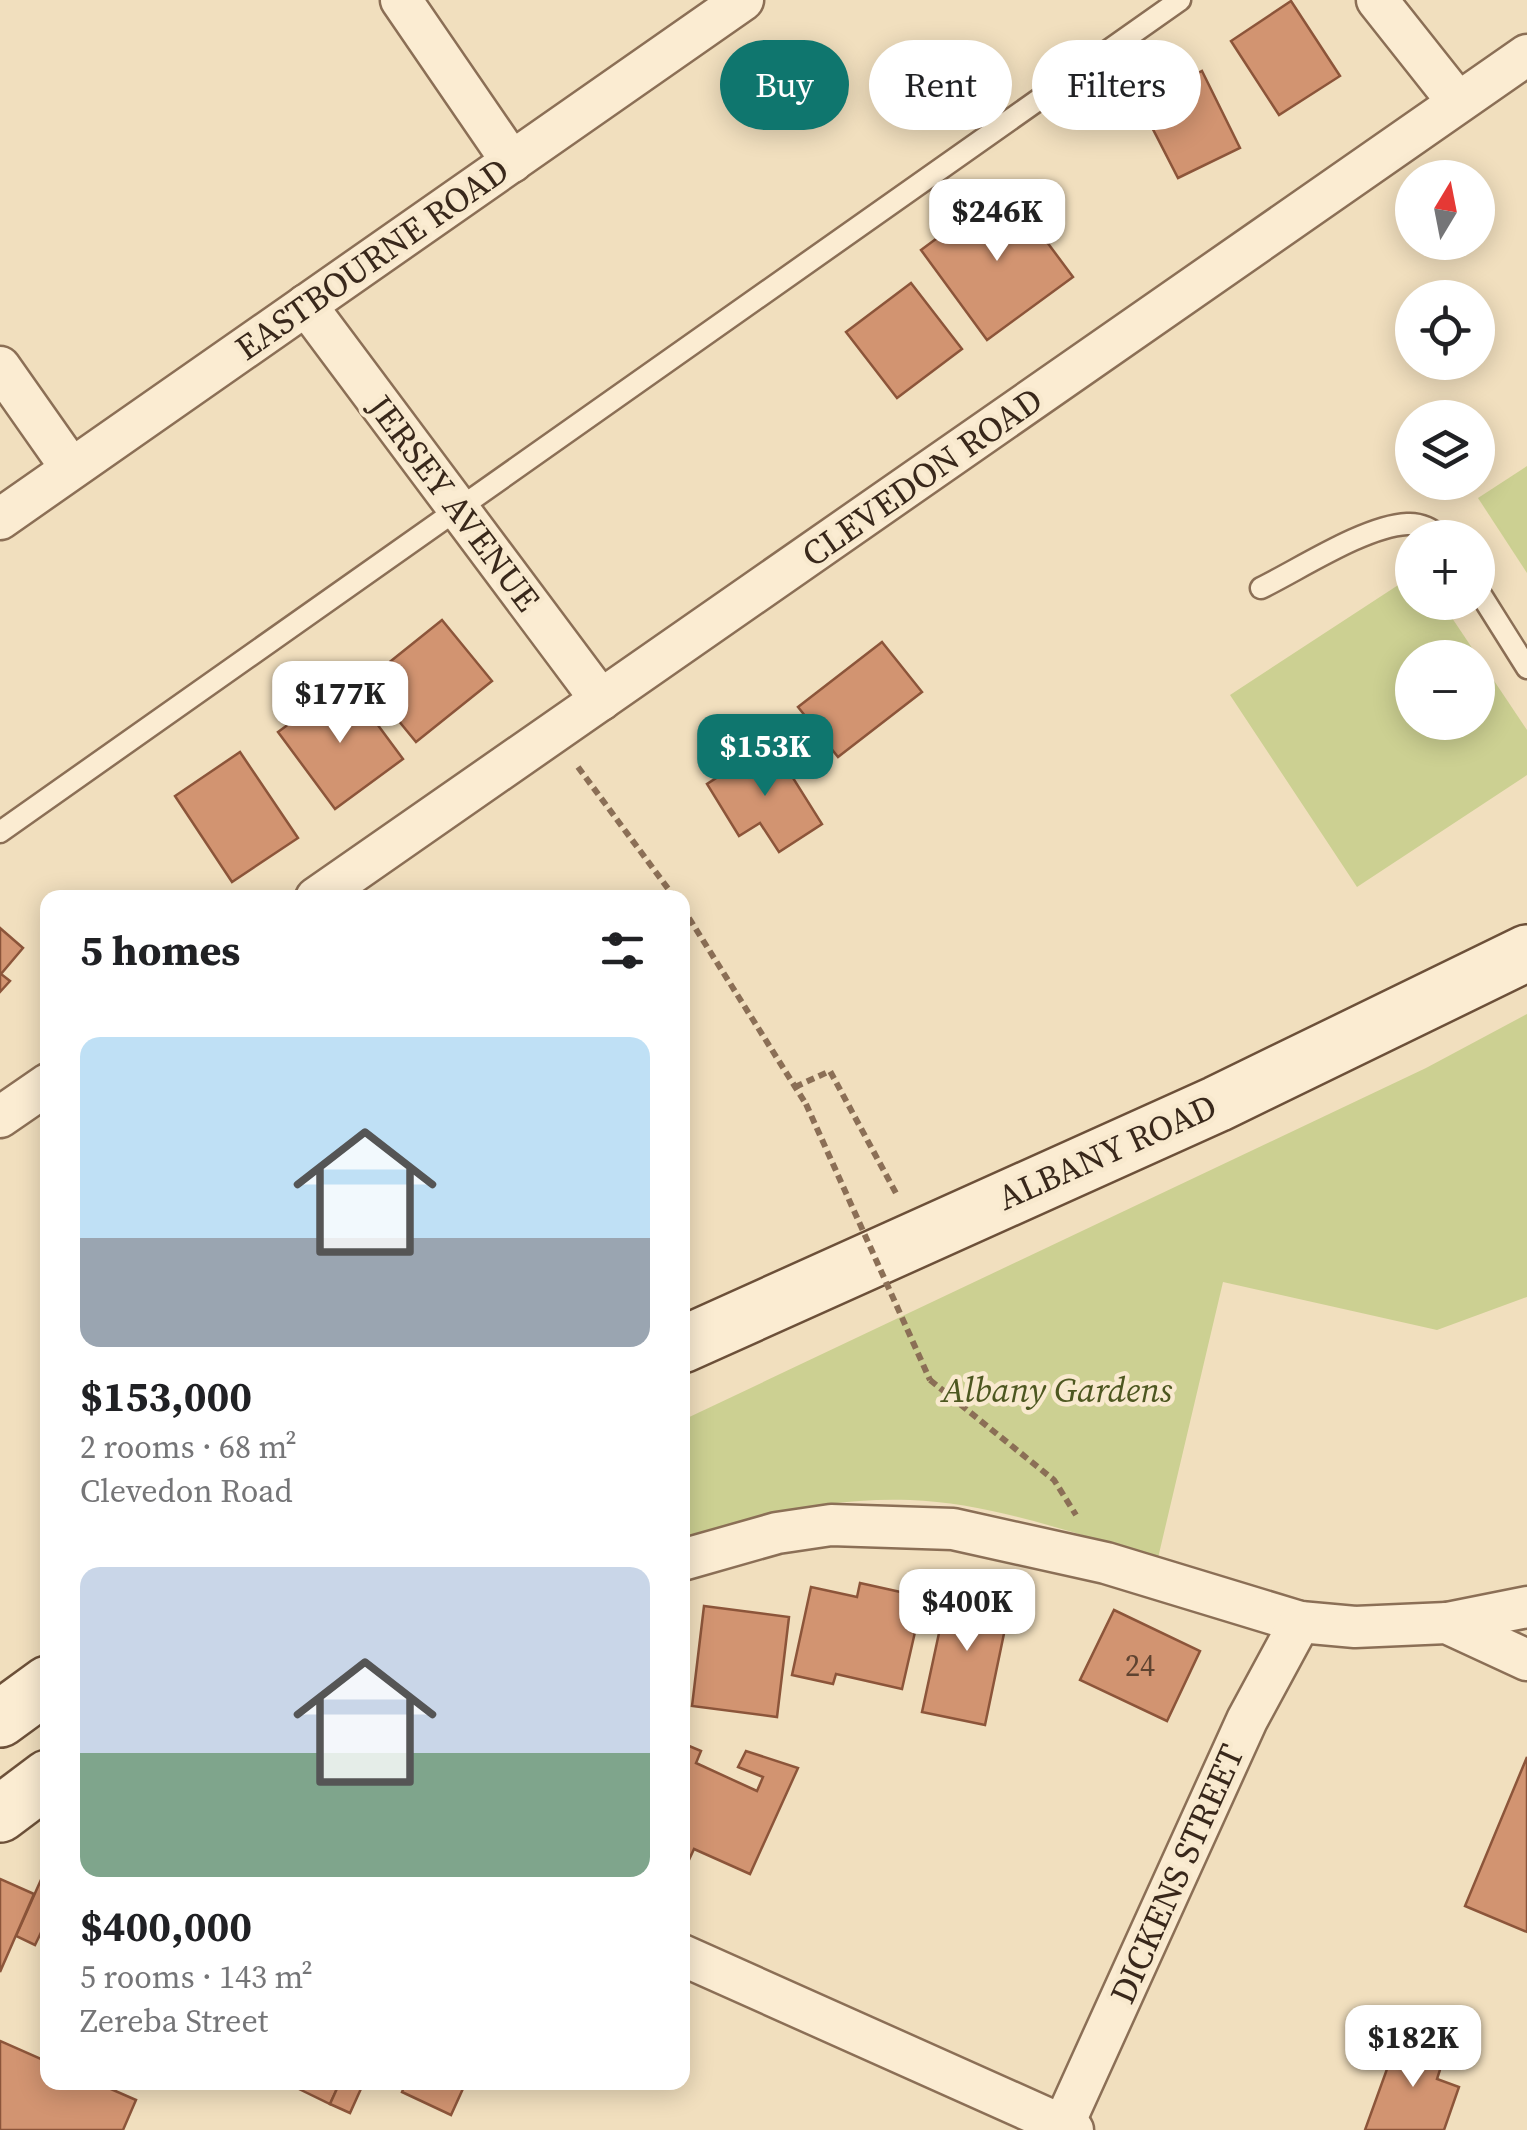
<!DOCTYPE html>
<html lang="en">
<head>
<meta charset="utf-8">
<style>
	:root { --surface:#fff; --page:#f2f2f2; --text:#202124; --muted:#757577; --accent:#0f766e }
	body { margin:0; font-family:"Source Serif 4",serif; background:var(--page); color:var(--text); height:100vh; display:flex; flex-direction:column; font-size:38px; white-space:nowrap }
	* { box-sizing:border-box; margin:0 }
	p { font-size:32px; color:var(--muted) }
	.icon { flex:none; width:55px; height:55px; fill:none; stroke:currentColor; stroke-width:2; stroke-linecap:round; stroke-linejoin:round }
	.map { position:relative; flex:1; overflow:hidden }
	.side { position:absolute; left:40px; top:890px; width:650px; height:1200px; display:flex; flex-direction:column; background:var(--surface); border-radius:20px; box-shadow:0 5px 25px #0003 }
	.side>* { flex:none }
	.hud { position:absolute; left:720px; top:40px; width:655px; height:90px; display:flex; gap:20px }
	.needle { width:65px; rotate:10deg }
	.buttons { position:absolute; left:1395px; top:160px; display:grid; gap:20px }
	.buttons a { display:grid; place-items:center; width:100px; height:100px; border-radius:50%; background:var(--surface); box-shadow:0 5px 25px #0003; font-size:50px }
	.price { position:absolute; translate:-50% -85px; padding:0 22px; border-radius:20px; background:#fff; color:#222; font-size:32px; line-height:65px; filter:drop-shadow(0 2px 5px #0008) }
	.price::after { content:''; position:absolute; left:50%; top:60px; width:30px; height:22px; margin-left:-15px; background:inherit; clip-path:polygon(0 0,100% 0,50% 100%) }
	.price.selected { background:var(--accent); color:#fff }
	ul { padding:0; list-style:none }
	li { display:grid; align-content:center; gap:20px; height:530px; padding:0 40px }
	li span { display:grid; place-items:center; height:310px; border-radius:20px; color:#555 }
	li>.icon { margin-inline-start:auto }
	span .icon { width:180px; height:180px; fill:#fffc; stroke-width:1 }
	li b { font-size:42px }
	h2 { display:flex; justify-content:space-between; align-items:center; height:120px; padding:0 40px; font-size:42px }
	.pill { padding:0 35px; border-radius:45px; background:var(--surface); box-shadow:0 5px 25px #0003; font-size:35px; line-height:90px }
	.pill.selected { background:var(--accent); color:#fff }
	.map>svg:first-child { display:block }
</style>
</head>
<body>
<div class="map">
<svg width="1527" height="2130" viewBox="0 0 1527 2130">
	<rect width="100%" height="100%" fill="#f1dfbe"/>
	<g fill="#ccd092" fill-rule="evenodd">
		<polygon points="1527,466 1527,573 1478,498"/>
		<path d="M1412,576V602L1442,603L1527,730V775L1357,887L1230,695ZM1412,658H1478V722H1412Z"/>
		<path d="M1527,1014V1297L1437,1330L1223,1282L1158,1558C1078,1535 993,1503 910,1500C832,1497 756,1515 683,1539V1420L1426,1068Z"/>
	</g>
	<g fill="#d29471" stroke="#8c553a" stroke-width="2.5">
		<polygon points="1291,1 1340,76 1279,115 1231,41"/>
		<polygon points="1202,71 1240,148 1178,178 1139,102"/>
		<polygon points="1006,187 1073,277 987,340 921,250"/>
		<polygon points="911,283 962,349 897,398 846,332"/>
		<polygon points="442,620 492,681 416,742 366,681"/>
		<polygon points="882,642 922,692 838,757 798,707"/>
		<polygon points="346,682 403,759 335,809 278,732"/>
		<polygon points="771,743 822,824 779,852 760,823 739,836 707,784"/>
		<polygon points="240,752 298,838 232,882 175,796"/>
		<polygon points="0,928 23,948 1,974 10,981 0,992"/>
		<polygon points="950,1582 1012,1595 985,1725 922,1712"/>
		<polygon points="860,1583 923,1597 902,1689 836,1674 833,1684 792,1675 811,1587 857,1597"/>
		<polygon points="704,1606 789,1617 777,1717 692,1706"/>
		<polygon points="1114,1610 1200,1651 1167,1721 1080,1680"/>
		<polygon points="682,1743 701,1751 696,1763 757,1791 763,1777 738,1767 746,1751 798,1768 750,1874 694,1849 682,1875"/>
		<polygon points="1527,1757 1527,1932 1465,1906"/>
		<polygon points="48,1864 48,1918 35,1945 16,1936"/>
		<polygon points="0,1879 34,1894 0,1972"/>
		<polygon points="1400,2033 1447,2048 1437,2079 1459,2087 1444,2130 1365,2130"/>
		<polygon points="0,2041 48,2062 48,2082 95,2082 136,2100 123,2130 0,2130"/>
		<polygon points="298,2082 340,2082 330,2104 295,2087"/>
		<polygon points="340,2082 364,2082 350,2113 330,2104"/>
		<polygon points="406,2082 466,2082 451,2115 402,2092"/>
	</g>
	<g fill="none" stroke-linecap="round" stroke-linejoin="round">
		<defs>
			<g id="lane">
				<path d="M1261,588C1300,569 1365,526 1407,524C1422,523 1432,530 1444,538"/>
				<polyline points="1478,590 1527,668"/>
				<polyline points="0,832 1180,0"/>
			</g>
			<g id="street">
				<polyline points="401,0 512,162"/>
				<polyline points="1377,0 1457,101"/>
				<polyline points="306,305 601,700"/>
				<polyline points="0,367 71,468"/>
				<polyline points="0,519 743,0"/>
				<polyline points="316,898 1527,55"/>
				<polyline points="0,1117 48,1084"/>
				<polyline points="682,1560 777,1533 831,1525 953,1529 1106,1563 1300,1622 1355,1627 1447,1623 1527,1660"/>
				<polyline points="1447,1623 1527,1607"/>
				<polyline points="682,1955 1073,2130"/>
				<polyline points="1061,2130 1247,1720 1300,1622"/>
			</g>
			<g id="secondary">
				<polyline points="682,1345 1217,1104 1527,953"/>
				<polyline points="0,1719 48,1684"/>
				<polyline points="0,1814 48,1778"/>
			</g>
		</defs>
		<use href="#lane" stroke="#8b6f56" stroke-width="25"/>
		<use href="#street" stroke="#8b6f56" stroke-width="45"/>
		<use href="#secondary" stroke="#6c5039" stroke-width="60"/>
		<g stroke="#8b6f56" stroke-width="6" stroke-dasharray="8 5" stroke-linecap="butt">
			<polyline points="578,767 675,898"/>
			<polyline points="682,907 806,1104"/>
			<polyline points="795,1087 830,1071 897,1195"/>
			<polyline points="930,1380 1054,1480 1076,1515"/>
		</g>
		<use href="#lane" stroke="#fbecd2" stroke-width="20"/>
		<use href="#street" stroke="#fbecd2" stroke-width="40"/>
		<use href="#secondary" stroke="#fbecd2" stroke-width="55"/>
		<polyline stroke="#8b6f56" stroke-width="6" stroke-dasharray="8 5" stroke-linecap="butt" points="806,1104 930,1380"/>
	</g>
	<g text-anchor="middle" stroke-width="9" stroke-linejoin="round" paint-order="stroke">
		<g font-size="30" fill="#5f4330">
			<text x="1140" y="1676">24</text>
		</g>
		<g font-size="35" fill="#39281b" stroke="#f8e9ce">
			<text transform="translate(372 259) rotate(-35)" y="12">EASTBOURNE ROAD</text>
			<text transform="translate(922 477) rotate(-35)" y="12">CLEVEDON ROAD</text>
			<text transform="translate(454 503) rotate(53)" y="12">JERSEY AVENUE</text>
			<text transform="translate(1107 1152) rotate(-24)" y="12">ALBANY ROAD</text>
			<text transform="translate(1177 1874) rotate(-66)" y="12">DICKENS STREET</text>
		</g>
		<g font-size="35" font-style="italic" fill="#4d5720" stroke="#f8e9ce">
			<text x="1057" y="1402">Albany Gardens</text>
		</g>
	</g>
</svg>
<div class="buttons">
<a><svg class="needle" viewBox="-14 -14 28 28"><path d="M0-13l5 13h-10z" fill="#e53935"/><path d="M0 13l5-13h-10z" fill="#757577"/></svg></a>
<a><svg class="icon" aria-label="locate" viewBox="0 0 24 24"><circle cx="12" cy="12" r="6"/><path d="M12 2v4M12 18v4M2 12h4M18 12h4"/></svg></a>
<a><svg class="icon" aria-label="layers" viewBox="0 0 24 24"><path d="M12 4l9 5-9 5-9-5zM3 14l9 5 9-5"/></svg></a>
<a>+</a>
<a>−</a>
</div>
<b class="price" style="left:997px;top:264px">$246K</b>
<b class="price" style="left:340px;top:746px">$177K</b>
<b class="price selected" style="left:765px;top:799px">$153K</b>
<b class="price" style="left:967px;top:1654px">$400K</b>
<b class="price" style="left:1413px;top:2090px">$182K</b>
<div class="hud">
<a class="pill selected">Buy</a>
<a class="pill">Rent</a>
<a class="pill">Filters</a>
</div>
<section class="side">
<h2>5 homes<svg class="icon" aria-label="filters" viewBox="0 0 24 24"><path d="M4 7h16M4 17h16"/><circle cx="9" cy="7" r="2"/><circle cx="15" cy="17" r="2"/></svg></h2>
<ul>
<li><span style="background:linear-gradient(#bfe0f5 65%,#9aa5b1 0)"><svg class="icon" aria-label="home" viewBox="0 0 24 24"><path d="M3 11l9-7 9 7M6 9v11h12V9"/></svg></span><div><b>$153,000</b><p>2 rooms · 68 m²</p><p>Clevedon Road</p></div></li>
<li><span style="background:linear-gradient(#c9d6e8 60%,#7fa58c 0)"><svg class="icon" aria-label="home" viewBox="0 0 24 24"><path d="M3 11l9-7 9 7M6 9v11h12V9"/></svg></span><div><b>$400,000</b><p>5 rooms · 143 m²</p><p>Zereba Street</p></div></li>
</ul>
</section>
</div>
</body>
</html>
